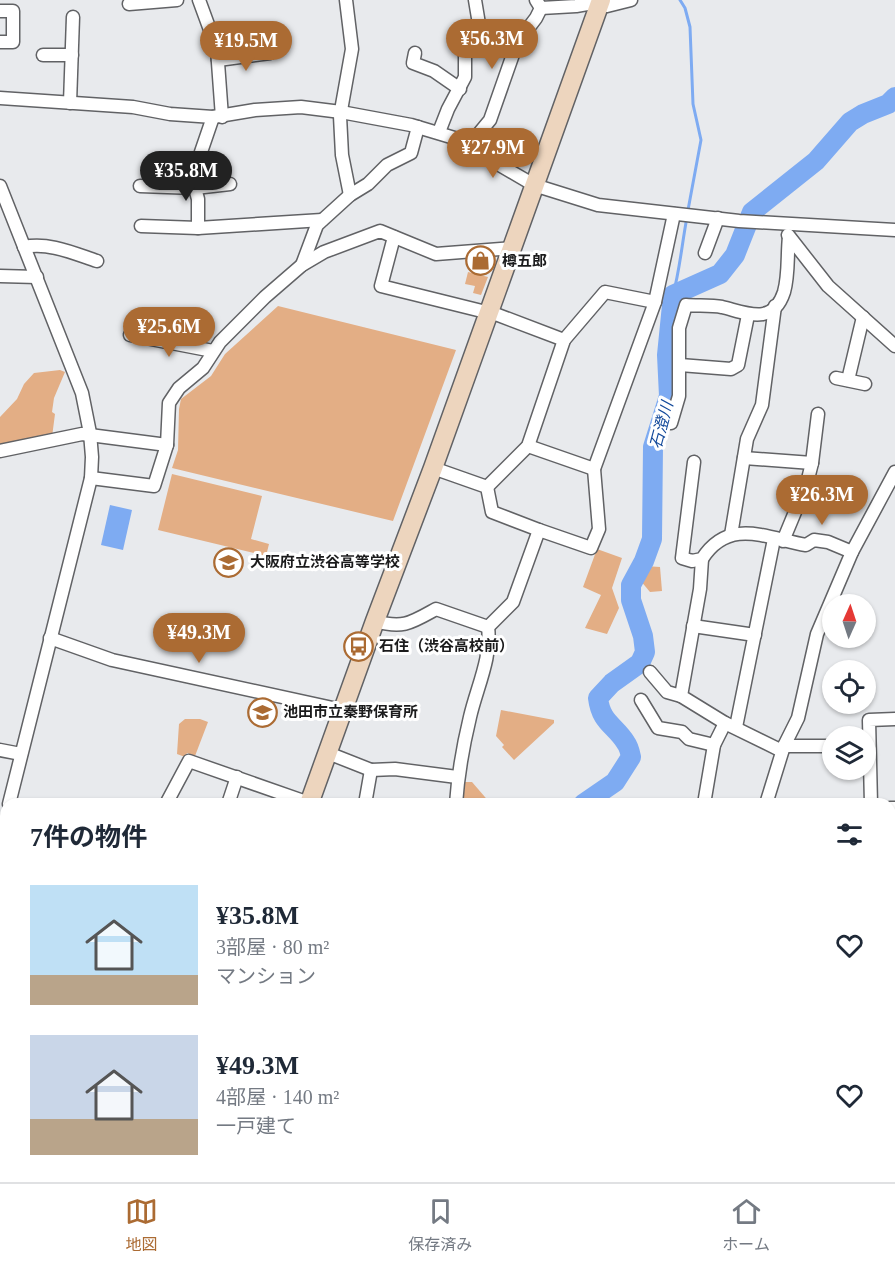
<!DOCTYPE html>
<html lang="ja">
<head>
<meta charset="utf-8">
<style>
	:root { --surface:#fff; --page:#f2f2f3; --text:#1f2937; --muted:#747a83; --line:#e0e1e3; --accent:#ab6b33 }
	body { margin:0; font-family:"Times New Roman","Noto Sans JP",serif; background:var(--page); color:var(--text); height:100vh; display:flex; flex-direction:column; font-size:22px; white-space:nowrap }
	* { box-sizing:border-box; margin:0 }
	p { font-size:20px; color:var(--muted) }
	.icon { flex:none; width:33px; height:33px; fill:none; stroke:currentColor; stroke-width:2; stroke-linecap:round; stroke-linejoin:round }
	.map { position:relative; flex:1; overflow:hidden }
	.side { position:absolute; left:0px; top:798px; width:896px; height:384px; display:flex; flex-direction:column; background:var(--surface); border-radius:18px 18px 0 0; box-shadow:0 2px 4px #0004 }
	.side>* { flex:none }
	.needle { width:39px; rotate:3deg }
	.fabs { position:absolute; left:822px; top:594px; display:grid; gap:12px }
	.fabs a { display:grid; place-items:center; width:54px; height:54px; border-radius:50%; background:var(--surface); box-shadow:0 2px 4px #0004; font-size:30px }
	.price { position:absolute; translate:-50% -51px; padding:0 14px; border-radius:21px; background:var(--accent); color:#fff; font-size:20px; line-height:39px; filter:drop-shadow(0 2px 3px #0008) }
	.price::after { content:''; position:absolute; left:50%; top:36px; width:18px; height:14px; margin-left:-9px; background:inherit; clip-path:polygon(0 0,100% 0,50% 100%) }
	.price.current { background:#222; color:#fff }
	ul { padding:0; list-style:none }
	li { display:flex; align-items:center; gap:18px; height:150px; padding:0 30px }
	li span { display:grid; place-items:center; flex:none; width:168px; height:120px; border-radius:0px; color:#555 }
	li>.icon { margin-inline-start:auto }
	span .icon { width:72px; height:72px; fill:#fffc; stroke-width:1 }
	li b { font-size:26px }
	h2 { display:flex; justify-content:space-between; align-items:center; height:72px; padding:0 30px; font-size:26px }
	.menu { display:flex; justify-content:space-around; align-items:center; height:84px; border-top:2px solid var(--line); background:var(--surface); font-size:16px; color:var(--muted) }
	.menu a { display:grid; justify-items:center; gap:3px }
	.menu .current { color:var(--accent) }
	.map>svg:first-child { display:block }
</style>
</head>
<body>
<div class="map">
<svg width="895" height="1182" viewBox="0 0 895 1182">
	<rect width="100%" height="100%" fill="#e8eaed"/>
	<g fill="#e3ae85">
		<polygon points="468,272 488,277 481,295 473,293 475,286 465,284"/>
		<polygon points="278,306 456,350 393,521 172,468 178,450 179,409 181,399 211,376 225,354"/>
		<polygon points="60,370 65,372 54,398 52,412 55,414 52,437 0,447 0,417 17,399 24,384 34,373"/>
		<polygon points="172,474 262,496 251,539 269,544 266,556 158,530"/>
		<polygon points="597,549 622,558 612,588 619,608 607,634 585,628 601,595 583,587"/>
		<polygon points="645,566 660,567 662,591 650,592 640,580"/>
		<polygon points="501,710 554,720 554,723 514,760 502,747 504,745 496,736"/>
		<polygon points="185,719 200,719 208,722 195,756 187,753 185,757 177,754 179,724"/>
		<polygon points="464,782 472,782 491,804 462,804"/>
		<polygon points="6,897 6,989 0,988 0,901 1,898"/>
	</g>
	<polygon fill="#7eabf2" points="110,505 132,510 123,550 101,545"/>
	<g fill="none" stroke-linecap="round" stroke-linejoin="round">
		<g stroke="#7eabf2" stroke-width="3">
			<polyline points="680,0 685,8 690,27 693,104 701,140 688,210"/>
			<path d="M673,295C680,269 682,243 687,217"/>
		</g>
		<g stroke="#7eabf2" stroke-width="20">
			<path d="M583,804L615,782L631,757C630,752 629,747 626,743C615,725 601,723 598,698L612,683L640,663L645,652L643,636L631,600V585L644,561L652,539L653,447L669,396L667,355L673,295L720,274L735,255L752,212L816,161L850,122L863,114L888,104L895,97"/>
			<polyline points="532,1182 533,1176"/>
		</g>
		<defs>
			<g id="street">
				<polyline points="199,0 217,49 222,117"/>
				<polyline points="346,0 352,49 340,116 342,155 350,195"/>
				<polyline points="129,4 177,0"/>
				<polyline points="541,8 576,6 593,3 607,6 631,0"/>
				<polyline points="0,11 13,11 13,42 0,42"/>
				<polyline points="415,53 413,63 434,71 460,89"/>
				<polyline points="43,55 72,55"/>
				<polyline points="218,60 270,53"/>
				<polyline points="0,98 133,107 170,114 213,117 255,110 301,107 341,112 411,125 471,143 498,164 534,185 598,205 739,221 895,230"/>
				<polyline points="70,103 73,17"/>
				<polyline points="439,132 448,109 465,77 465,51 473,30 479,24 475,0"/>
				<polyline points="471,143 490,120 517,43 536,18 541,8 536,0"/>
				<polyline points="0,186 82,393 90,433 92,457 91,478 9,804"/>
				<polyline points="140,186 195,188 230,184"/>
				<polyline points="141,226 198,228 322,220"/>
				<polyline points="198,228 198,199 195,188 201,152 213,117"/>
				<polyline points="788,235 828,286 895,346"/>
				<polyline points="394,237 381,286 498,315 564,340"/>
				<path d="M24,247C49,242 73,253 97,261"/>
				<polyline points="705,253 718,218"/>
				<polyline points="302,265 317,225 350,195 368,184 387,165 411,153 418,127"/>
				<polyline points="0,276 37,277"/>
				<polyline points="130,335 213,351"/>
				<polyline points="680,365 731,369 738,365 748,315"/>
				<polyline points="836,378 865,384"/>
				<polyline points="848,380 863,317"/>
				<path d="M671,423L679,396V328L686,305C697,306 711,305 722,307C747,313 773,326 784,292C789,275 787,254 789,237"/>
				<polyline points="528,446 594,469"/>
				<polyline points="0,451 82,434 167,445"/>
				<polyline points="744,458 812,463"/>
				<path d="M694,462L682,558L692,561L702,559C729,517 766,538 806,545L814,540L828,542L852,552"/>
				<polyline points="433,468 487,487 492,512 539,530"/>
				<polyline points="91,478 154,486 167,445 169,403 179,388 203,368 220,342 265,297 302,265 324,252 380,231 436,254 512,248"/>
				<polyline points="487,487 528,446 564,340 605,292 655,302"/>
				<polyline points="731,535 747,439 762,405 775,306"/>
				<polyline points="783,541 807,483 812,463 818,414"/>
				<polyline points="702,559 700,589 681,696 725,723 782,751"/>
				<path d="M375,621C403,629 411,623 436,609L488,627L513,602L539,530L591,548L599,529L594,469L655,302L674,214"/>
				<polyline points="693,626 755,635"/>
				<polyline points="50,638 112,660 342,710"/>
				<polyline points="650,672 667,692 681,696"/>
				<polyline points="641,700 658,728 682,732 689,739 714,745"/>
				<polyline points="736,727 774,539"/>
				<polyline points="784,746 832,746"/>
				<polyline points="0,750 21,754"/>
				<polyline points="328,753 371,770 395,769 457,777"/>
				<polyline points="166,804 189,761 309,803"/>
				<polyline points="228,804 237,777"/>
				<polyline points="365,804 371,770"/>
				<path d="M456,804C458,775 463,746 470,717C477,687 492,657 488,627"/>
				<polyline points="704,804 714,745 725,723"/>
				<polyline points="766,804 784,746 798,718 817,634 852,552 895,472"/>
				<polyline points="871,804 869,720 895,719"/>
				<polyline points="890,808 895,808"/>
				<polyline points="6,822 4,836 6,883"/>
				<polyline points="890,878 895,865"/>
				<polyline points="890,921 895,921"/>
				<polyline points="890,984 895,984"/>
				<polyline points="0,1041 6,1038"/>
				<polyline points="890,1062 895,1062"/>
				<polyline points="890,1114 895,1114"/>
				<polyline points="890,1163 895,1163"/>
				<polyline points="284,1176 284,1182"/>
				<polyline points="360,1176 378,1182"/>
				<polyline points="582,1176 588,1182"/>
				<polyline points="718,1176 718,1182"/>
				<polyline points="754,1176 754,1182"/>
				<polyline points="25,1182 26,1176"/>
				<polyline points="512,1182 513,1176"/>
				<polyline points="659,1182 659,1176"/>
				<polyline points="803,1182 803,1176"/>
			</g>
			<g id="secondary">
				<polyline points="309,804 375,621 433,468 601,0"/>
				<polyline points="171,1182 173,1176"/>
			</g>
		</defs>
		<use href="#street" stroke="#616265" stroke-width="15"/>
		<use href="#secondary" stroke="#616265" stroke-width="21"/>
		<use href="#street" stroke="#fff" stroke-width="12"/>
		<use href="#secondary" stroke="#edd5be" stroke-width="18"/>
	</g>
	<defs>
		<symbol id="shop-ring" viewBox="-11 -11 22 22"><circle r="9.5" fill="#fff" stroke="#ab6b33" stroke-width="1.5"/><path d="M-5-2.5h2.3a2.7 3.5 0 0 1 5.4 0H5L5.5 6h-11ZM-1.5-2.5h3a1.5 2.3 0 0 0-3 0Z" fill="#ab6b33"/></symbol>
		<symbol id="school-ring" viewBox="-11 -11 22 22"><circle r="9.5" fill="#fff" stroke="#ab6b33" stroke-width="1.5"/><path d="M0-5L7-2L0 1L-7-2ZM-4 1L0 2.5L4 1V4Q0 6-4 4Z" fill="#ab6b33"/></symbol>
		<symbol id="bus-ring" viewBox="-11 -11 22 22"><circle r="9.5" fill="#fff" stroke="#ab6b33" stroke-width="1.5"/><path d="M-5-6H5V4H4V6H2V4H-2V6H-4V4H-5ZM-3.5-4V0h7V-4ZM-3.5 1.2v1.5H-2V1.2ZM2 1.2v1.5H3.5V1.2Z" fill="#ab6b33"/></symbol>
	</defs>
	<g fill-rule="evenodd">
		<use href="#shop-ring" x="464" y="244" width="33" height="33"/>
		<use href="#school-ring" x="212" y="546" width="33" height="33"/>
		<use href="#bus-ring" x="342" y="630" width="33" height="33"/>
		<use href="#school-ring" x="246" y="696" width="33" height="33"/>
	</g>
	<g text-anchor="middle" stroke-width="6" stroke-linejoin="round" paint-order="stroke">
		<g font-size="15" font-weight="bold" fill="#1b1b1c" stroke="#fff" text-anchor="start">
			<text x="502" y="266">樽五郎</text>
			<text x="250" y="567">大阪府立渋谷高等学校</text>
			<text x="379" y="651">石住（渋谷高校前）</text>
			<text x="283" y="717">池田市立秦野保育所</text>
		</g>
		<g font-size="16" font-style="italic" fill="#144a9b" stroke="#fff">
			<text transform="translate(661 425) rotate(-75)" y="6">石澄川</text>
		</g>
	</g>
</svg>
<div class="fabs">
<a><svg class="needle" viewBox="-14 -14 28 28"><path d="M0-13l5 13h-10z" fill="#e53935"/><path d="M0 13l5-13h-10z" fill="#747a83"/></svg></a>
<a><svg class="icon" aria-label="locate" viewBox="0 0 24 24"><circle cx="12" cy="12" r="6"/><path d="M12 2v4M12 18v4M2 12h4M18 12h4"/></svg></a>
<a><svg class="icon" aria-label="layers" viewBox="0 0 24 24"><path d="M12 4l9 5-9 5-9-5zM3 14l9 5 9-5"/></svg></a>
</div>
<b class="price" style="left:492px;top:70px">¥56.3M</b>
<b class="price" style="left:246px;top:72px">¥19.5M</b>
<b class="price" style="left:493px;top:179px">¥27.9M</b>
<b class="price current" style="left:186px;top:202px">¥35.8M</b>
<b class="price" style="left:169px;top:358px">¥25.6M</b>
<b class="price" style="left:822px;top:526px">¥26.3M</b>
<b class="price" style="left:199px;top:664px">¥49.3M</b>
<section class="side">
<h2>7件の物件<svg class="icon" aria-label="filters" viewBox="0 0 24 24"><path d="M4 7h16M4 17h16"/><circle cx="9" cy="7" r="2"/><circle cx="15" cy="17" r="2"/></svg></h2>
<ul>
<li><span style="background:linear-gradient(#bfe0f5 75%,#b9a48a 0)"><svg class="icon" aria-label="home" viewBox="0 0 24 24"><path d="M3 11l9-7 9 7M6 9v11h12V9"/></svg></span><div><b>¥35.8M</b><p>3部屋 · 80 m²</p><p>マンション</p></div><svg class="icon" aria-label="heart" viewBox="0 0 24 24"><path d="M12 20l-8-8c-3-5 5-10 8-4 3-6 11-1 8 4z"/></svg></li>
<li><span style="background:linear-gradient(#c9d6e8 70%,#b9a48a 0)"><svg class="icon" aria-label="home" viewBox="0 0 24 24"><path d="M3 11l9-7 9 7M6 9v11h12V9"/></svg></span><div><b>¥49.3M</b><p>4部屋 · 140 m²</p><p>一戸建て</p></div><svg class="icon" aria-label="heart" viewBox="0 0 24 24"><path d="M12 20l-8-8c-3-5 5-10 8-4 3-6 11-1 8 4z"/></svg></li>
</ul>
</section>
</div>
<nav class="menu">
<a class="current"><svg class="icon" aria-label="map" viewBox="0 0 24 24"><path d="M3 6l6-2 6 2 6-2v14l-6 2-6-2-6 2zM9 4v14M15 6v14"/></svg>地図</a>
<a><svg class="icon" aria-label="saved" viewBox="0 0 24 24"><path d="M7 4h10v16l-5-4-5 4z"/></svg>保存済み</a>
<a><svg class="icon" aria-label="home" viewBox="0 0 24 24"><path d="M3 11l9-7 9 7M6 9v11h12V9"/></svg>ホーム</a>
</nav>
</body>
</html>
